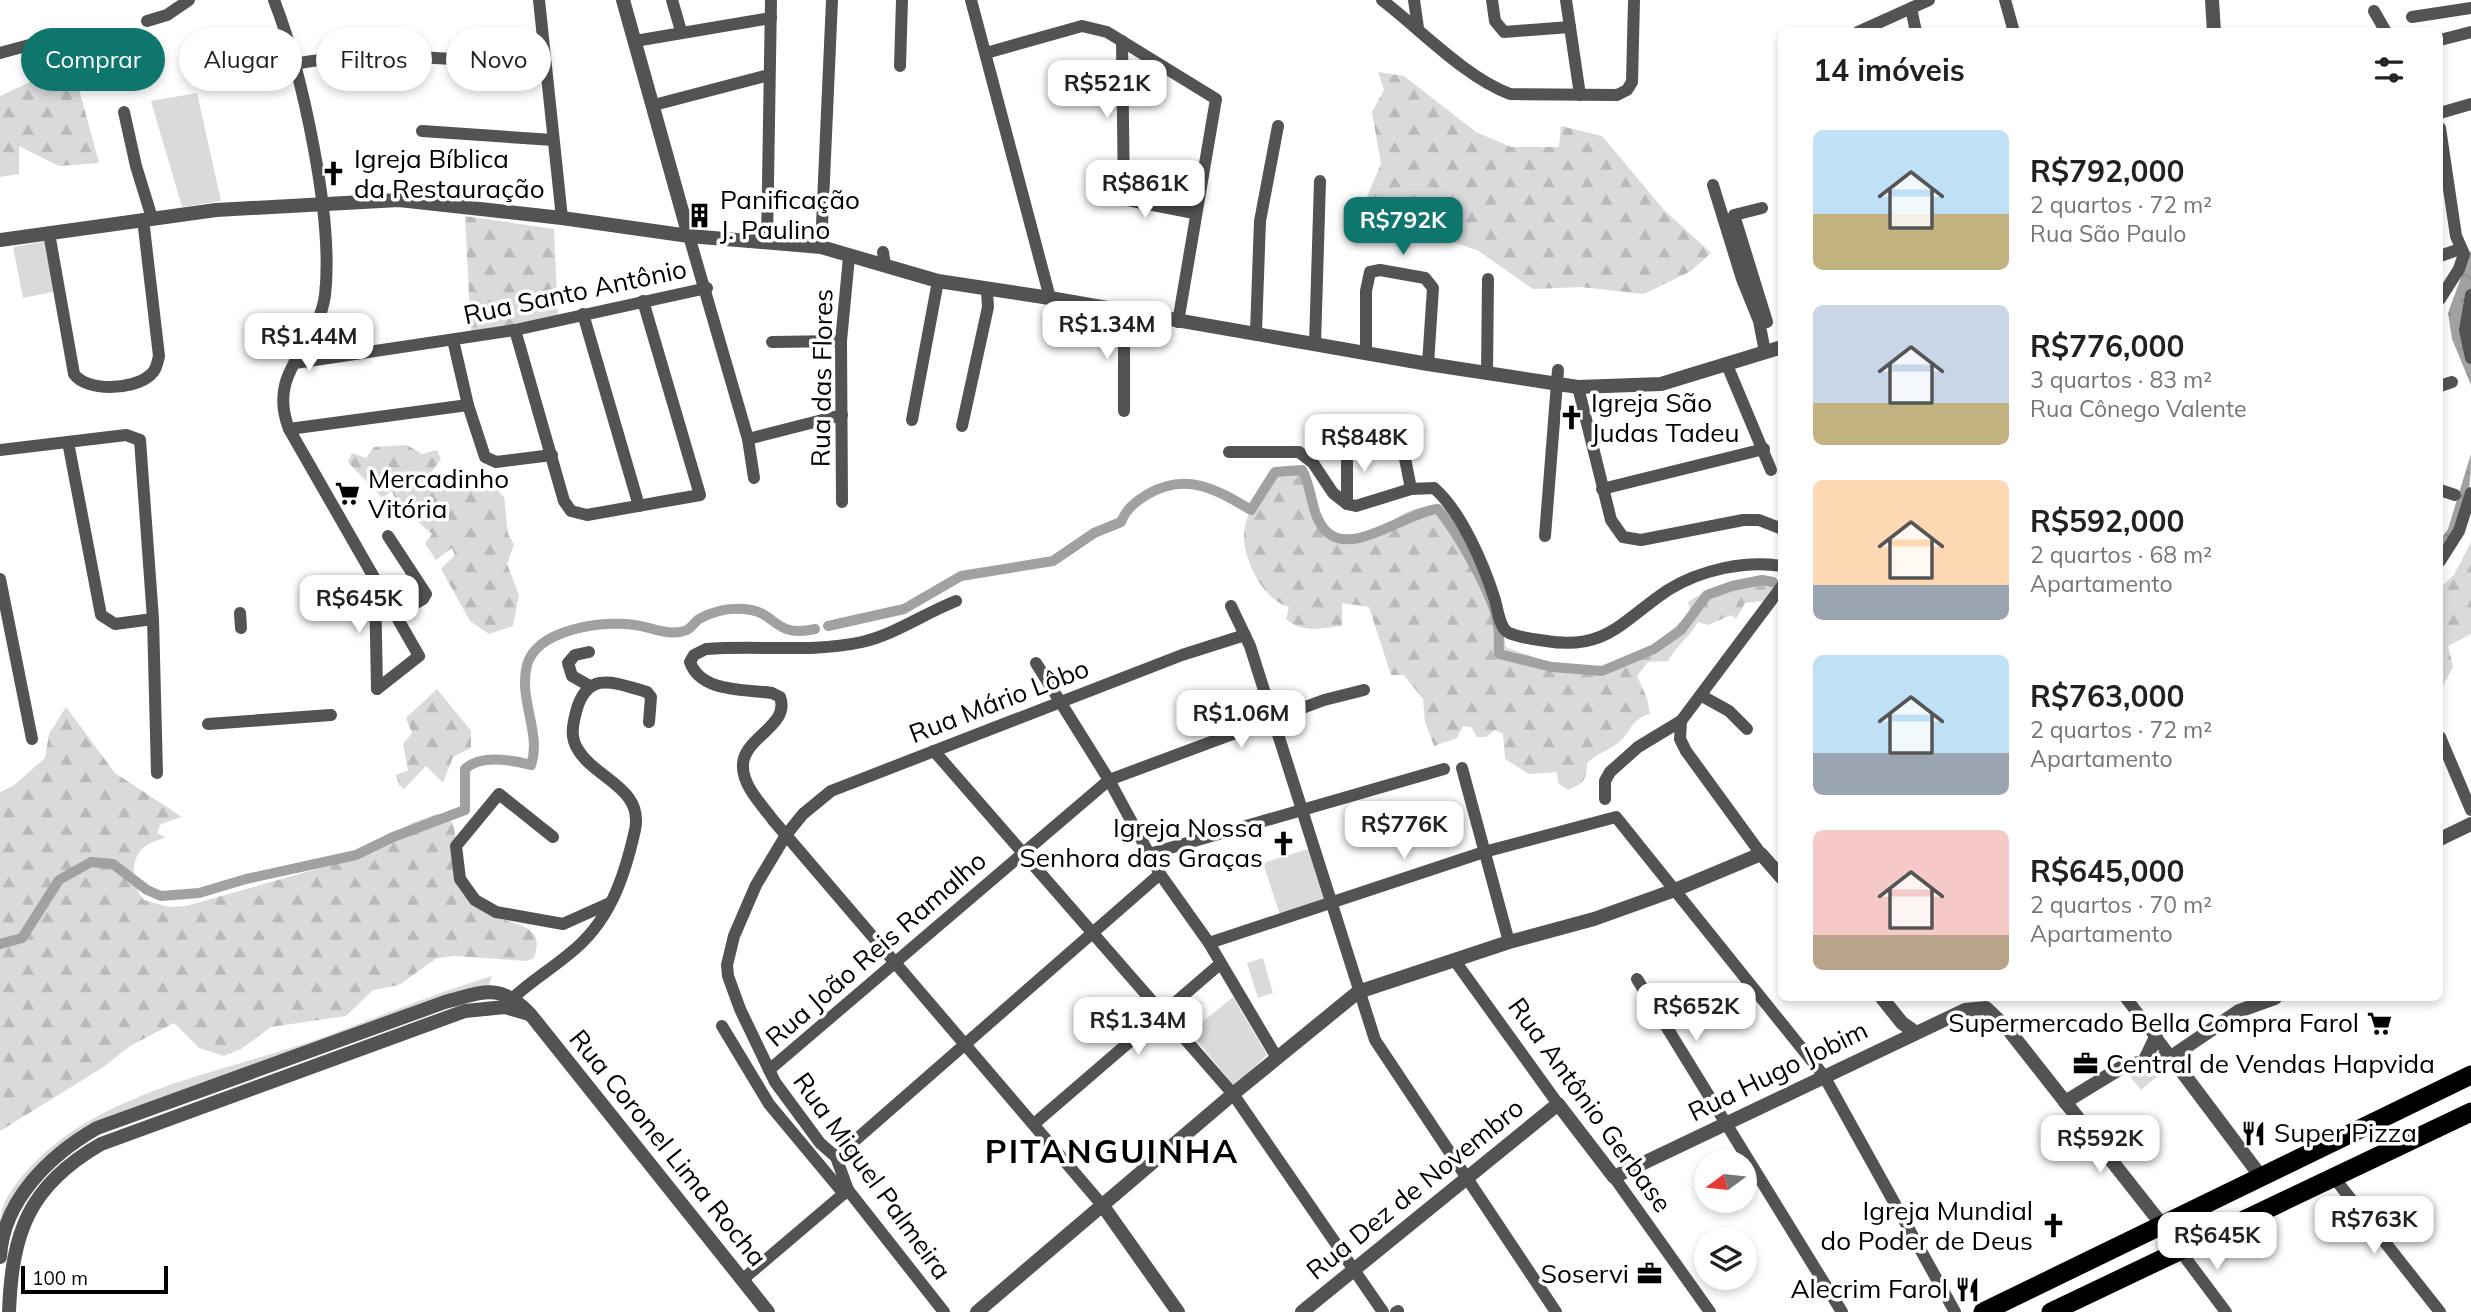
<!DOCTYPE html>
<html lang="pt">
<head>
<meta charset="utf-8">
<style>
	:root { --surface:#fff; --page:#f6f6f6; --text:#202124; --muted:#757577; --accent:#0f766e }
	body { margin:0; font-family:Mulish,sans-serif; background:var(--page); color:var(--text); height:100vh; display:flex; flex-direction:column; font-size:26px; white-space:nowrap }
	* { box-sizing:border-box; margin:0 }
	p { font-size:23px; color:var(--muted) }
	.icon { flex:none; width:38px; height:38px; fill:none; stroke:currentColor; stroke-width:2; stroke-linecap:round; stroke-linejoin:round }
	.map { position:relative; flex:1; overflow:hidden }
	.side { position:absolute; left:1778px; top:28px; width:665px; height:973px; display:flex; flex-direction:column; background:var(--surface); border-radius:10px; box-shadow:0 4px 10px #0003 }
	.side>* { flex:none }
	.top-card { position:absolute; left:21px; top:28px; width:665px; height:63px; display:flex; gap:14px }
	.needle { width:46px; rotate:255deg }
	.fabs { position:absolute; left:1694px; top:1150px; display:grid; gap:14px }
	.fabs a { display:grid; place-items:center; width:63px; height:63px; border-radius:50%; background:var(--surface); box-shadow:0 4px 10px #0003; font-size:35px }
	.scale { position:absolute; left:21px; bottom:18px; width:147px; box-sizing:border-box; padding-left:7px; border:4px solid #000; border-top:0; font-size:19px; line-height:24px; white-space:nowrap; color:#000; -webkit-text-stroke:5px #fff; paint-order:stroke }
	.price { position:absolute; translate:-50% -60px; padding:0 16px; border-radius:14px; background:#fff; color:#222; font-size:23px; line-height:46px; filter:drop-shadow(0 2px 4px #0008) }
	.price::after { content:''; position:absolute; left:50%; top:42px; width:21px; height:16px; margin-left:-10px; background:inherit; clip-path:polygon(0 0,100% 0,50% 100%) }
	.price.active { background:var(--accent); color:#fff }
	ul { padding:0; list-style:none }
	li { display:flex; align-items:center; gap:21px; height:175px; padding:0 35px }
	li span { display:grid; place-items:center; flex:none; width:196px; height:140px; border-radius:10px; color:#555 }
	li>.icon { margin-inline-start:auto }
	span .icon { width:84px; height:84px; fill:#fffc; stroke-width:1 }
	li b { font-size:30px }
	h2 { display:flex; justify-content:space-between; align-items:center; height:84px; padding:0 35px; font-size:30px }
	.pill { padding:0 24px; border-radius:32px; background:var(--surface); box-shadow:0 4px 10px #0003; font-size:24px; line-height:63px }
	.pill.active { background:var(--accent); color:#fff }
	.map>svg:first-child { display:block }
</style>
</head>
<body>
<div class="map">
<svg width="2471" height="1312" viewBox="0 0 2471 1312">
	<defs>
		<pattern id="forest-firs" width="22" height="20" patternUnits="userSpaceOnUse" patternTransform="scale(1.75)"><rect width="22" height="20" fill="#dadada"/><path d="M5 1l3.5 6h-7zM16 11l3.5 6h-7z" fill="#b9b9b9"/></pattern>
		<pattern id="water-ripples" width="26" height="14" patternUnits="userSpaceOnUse" patternTransform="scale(1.75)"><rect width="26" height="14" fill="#a1a1a1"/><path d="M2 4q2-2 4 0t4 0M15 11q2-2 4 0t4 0" fill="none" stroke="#898989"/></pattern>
	</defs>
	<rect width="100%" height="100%" fill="#fff"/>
	<g fill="#dadada">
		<polygon points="197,93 221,201 182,207 151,101"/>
		<polygon points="47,241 57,291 23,298 13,247"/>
		<polygon points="1311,848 1327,899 1280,915 1263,863"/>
		<polygon points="1263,958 1273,993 1258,998 1247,963"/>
		<path d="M492,976L489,986L133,1109L18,1190L0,1225C0,1204 11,1190 24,1174C96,1090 222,1073 321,1038C378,1017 433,994 492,976Z"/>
		<polygon points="1233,997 1267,1055 1234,1086 1190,1032"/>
		<polygon points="2155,1067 2169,1067 2141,1090 2128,1074"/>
	</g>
	<g fill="url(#forest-firs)">
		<polygon points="82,54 93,74 79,89 99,163 59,166 19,146 19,174 0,177 0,96 43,76 56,81"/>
		<polygon points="1378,72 1404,76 1476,132 1511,147 1559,147 1561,126 1602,136 1664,210 1711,253 1691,271 1644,294 1581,287 1533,289 1477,250 1446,240 1442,218 1424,214 1407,229 1363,206 1381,164 1372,112 1384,90"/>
		<polygon points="465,216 554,229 558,318 471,334"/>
		<polygon points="407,445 422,454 437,450 441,459 432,471 436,483 456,486 480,472 504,497 508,534 514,544 507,564 519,595 513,626 489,634 470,621 441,569 455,555 452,548 436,560 425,543 432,534 402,508 391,491 382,498 348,462 352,453 366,458 374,447"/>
		<path d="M1294,467L1309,472C1317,507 1326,557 1374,533C1387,527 1398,514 1412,510C1420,507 1430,506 1439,504L1452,514L1500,619L1506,647C1561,668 1597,683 1649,647C1665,636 1678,626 1690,611L1688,602L1704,592L1771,579L1781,582V599L1745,603L1736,619L1731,615L1708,625L1698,622C1689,638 1677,645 1668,661L1648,662L1637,676L1647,698L1650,714C1635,718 1633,725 1625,736C1615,749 1598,752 1587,763C1587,780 1583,784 1568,790L1558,783L1557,772L1529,774L1505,759L1503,734L1495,730L1486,737H1477L1471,727L1463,726L1457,738L1434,746L1425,722L1423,699L1404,675H1391L1369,607L1342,603V626C1321,628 1303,634 1286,619L1289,607C1264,601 1244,561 1244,537C1244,513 1262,490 1275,472Z"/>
		<polygon points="2471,542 2471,634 2448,646 2453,667 2443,686 2440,685 2440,588 2454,575"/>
		<polygon points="437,689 471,731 471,748 453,757 443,783 426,766 404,789 399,785 396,775 408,770 403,744 412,733 406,718"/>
		<path d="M66,707L115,773L182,817L161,824L157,833L165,837C160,840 154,841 149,844C128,854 131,886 144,900L169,907L186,906L324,867L375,848L412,823L438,814L453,823L464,887C475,896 486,908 498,916C516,928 546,923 534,958L526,961L455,956L437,958L399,985L373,990L346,1016L271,1027L241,1049L224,1056L199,1048L174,1023L130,1046L102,1068L0,1131V792L13,786L45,758L49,734Z"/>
	</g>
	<g fill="url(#water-ripples)">
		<polygon points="2471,250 2471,385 2452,339 2448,313"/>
		<path d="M2471,454C2471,497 2465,522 2440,557V540L2448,529Z"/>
	</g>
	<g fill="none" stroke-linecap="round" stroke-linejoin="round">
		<g stroke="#a1a1a1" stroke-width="10">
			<path d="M828,626L904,609L961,576L1053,561L1094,533L1121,522C1127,508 1135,502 1148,494C1186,472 1216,489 1251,510L1275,472L1302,470C1313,488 1310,515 1326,531C1352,558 1408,511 1438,509C1457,532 1495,597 1498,626C1500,635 1498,645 1499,654L1552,667L1602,671L1654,649L1681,630L1707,595L1732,586L1762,580L1773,582"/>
			<path d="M0,944L22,938L59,880L91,862L113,864L147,890L161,896L199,893L246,879L356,855L393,837L465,810V769C481,754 512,760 531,765C542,734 518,699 527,665C537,629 603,620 635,625C651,627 670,637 687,630C691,628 695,622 699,619C715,610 733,607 751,610C776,614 775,638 815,629"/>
		</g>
		<g stroke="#535353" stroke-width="12">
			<path d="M274,0C302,72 334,218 325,295C318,348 266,370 289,429L419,656L377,689"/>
			<polyline points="539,0 562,218"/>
			<polyline points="672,0 681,31"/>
			<polyline points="971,0 1050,298"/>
			<path d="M1382,0C1421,30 1465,77 1510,94L1617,95L1627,90L1632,82L1634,0"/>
			<polyline points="1414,0 1418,28"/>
			<polyline points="1492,0 1495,21 1504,32 1570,27"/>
			<polyline points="1566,0 1580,95"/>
			<polyline points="2005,0 2014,32"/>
			<polyline points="1911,8 1916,32"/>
			<polyline points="2374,11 2386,32"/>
			<polyline points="2412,17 2471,8"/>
			<polyline points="147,21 167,15 189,0"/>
			<polyline points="1858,32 1929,0"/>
			<polyline points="2440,40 2471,32"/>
			<polyline points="635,41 771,18"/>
			<polyline points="1122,41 1124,199"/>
			<polyline points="0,53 33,44"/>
			<polyline points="986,53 1082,26 1107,32 1216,99 1178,322"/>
			<path d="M293,64C376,49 462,60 545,66"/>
			<polyline points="900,66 902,0"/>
			<polyline points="654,105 769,75"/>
			<polyline points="124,112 136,166 152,218"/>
			<polyline points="2440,113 2471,104"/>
			<polyline points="2440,128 2456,236 2464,254 2459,269 2440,299"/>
			<polyline points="422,131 553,140"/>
			<polyline points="1713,185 1742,279 1759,321 1765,352"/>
			<polyline points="1102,195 1194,213"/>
			<polyline points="1762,208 1734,215 1767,322"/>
			<path d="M49,233L74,374C87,392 132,390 149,376C156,371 157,364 159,356L143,219"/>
			<polyline points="689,236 748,439 754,478"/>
			<polyline points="767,242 771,0"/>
			<polyline points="821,247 832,0"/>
			<polyline points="883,252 885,266"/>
			<polyline points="2440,256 2460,249"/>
			<polyline points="2471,295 2465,330 2471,358"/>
			<polyline points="583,314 639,506"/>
			<polyline points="515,330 564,501 571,511 587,515 700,495 643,301"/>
			<polyline points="1256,332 1260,221 1278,126"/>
			<polyline points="453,340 468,405 485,457 496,462 552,455"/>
			<polyline points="772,342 841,341"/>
			<polyline points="1315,344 1320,181"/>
			<polyline points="1366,352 1366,291 1370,272 1380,270 1425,278 1433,288 1428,364"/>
			<polyline points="295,363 515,330 707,288"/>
			<polyline points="1727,365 1771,470"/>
			<polyline points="1487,373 1488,279"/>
			<polyline points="2440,386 2452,382"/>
			<polyline points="1578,387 1611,520 1623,537 1641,540 1743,520 1759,520 1782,529"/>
			<polyline points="1124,411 1124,312"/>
			<polyline points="912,420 938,281"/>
			<polyline points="962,426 988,307 987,291"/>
			<polyline points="289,429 468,405"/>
			<polyline points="1400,433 1411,489"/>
			<polyline points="748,439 842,415"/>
			<polyline points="68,442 101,615 115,624 153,619"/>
			<polyline points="0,450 126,435 140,440 153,619 157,773"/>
			<path d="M1229,452H1299L1313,463L1333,493L1347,504L1356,506L1411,489L1434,488C1461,511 1484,565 1495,600C1498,610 1499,628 1509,633C1521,638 1533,639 1546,641C1606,651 1623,620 1668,590C1700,570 1745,560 1782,566"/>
			<polyline points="1602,489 1764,449"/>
			<polyline points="2440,490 2455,495"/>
			<polyline points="842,502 841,341 849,257"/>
			<polyline points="1347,504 1347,445"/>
			<polyline points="388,536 426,594 423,599 395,615"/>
			<polyline points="1545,536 1558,370"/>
			<polyline points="2440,561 2459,531 2471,493"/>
			<polyline points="0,579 32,739"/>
			<polyline points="375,585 377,689"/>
			<path d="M956,601C925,613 896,634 862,642C811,653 758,645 706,649L694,655L690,662C701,693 745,689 772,693L780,697C791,726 741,738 743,767C743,786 762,805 773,820L1103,1206"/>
			<polyline points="1231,606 1250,646 1375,1040 1556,1312"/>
			<polyline points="240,613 241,628"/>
			<polyline points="1036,663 1109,780 1160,874 1209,943 1277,1058"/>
			<polyline points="588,685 572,676 568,663 575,655 589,652"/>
			<polyline points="1702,696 1729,711 1747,729"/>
			<polyline points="1681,721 1680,739 1686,751 1761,854"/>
			<polyline points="208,724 331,715"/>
			<polyline points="2440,737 2471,810"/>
			<polyline points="934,751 1233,1094 1383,1312"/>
			<polyline points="1462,768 1509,942"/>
			<polyline points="1605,799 1605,781 1610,772 1638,747 1681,721 1782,586"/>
			<polyline points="553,837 499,794 456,846 460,879 475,900 496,912 563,924 610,903"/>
			<polyline points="1149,854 1444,769"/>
			<polyline points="1209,943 1484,852 1616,817 1824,1076 1955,1312"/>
			<polyline points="1455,961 1558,1104"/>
			<polyline points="1637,979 1842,1312"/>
			<polyline points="2126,998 2171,1057"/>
			<path d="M507,1004C524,985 549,971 569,954C609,923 624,879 635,830C644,787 594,779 577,748C570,736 573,724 576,712C587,670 613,682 647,692L651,697L649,722"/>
			<polyline points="722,1026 769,1104 844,1194"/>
			<polyline points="769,1070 1109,780 1324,700 1364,690"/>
			<polyline points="1034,1124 1220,964"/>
			<polyline points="836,1157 1160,874"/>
			<polyline points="1614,1177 1710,1312"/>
			<polyline points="2335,1179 2440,1312"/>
			<polyline points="2181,1252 2226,1312"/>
			<polyline points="742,1280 848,1190"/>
			<polyline points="944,1312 848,1190 836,1157 820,1143 775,1082 740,1009 728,976 727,965 734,936 756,885 786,835 803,814 831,791 1182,655 1245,635"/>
			<polyline points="1396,1312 1398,1311"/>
		</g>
		<g stroke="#535353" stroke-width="14">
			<polyline points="623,0 689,236"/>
			<polyline points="2212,0 2214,32"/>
			<polyline points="0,240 216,210 399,200 562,218 689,236 821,247 938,281 1050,298 1428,364 1578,387 1661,384 1782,347"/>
			<polyline points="2440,839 2471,824"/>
			<polyline points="1882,998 1902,1023 1915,1032"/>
			<polyline points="2171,1057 2262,1178"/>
			<polyline points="2145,1060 2156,1037"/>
			<polyline points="2065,1102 2124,1066 2171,1057 2239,1011 2275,998"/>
			<polyline points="1103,1206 1178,1312"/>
			<path d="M0,1257C3,1200 50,1155 97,1128L445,1002C484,992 499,982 530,1014L768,1312"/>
			<path d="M9,1312C12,1233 28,1186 101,1144L465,1011L505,1007L529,1014"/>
			<polyline points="977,1312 1233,1094 1358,992 1509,942 1594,919 1675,890 1761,854 1782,878"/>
			<polyline points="1302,1312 1558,1104 1614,1177 1965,1010 1986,1008 2007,1028 2163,1226"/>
		</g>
		<g stroke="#000" stroke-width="19">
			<polyline points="1983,1312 2471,1075"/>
			<polyline points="2051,1312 2471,1112"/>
		</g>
	</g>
	<defs>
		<symbol id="church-bare" viewBox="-9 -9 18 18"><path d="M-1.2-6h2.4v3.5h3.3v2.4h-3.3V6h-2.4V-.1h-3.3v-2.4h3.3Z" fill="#000" stroke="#fff" stroke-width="2.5" paint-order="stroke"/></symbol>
		<symbol id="building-bare" viewBox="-9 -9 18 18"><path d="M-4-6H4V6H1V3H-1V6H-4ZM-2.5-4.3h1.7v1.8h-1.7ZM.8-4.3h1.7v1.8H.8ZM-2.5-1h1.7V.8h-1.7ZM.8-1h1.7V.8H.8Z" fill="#000" stroke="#fff" stroke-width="2.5" paint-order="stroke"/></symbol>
		<symbol id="supermarket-bare" viewBox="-9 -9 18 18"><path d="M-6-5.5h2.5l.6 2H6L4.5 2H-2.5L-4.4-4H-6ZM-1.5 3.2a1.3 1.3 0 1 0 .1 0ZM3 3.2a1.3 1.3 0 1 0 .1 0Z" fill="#000" stroke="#fff" stroke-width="2.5" paint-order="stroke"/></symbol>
		<symbol id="office-bare" viewBox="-9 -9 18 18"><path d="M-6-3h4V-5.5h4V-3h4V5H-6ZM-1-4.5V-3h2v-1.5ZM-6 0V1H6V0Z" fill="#000" stroke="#fff" stroke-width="2.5" paint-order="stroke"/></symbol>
		<symbol id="restaurant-bare" viewBox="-9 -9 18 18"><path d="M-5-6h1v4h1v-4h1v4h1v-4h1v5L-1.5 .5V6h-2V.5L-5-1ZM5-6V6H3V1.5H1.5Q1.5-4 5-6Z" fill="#000" stroke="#fff" stroke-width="2.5" paint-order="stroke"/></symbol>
	</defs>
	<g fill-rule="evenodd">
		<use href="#church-bare" x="316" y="156" width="35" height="35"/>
		<use href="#building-bare" x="682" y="198" width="35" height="35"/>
		<use href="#church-bare" x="1554" y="400" width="35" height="35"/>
		<use href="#supermarket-bare" x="330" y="476" width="35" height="35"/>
		<use href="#church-bare" x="1266" y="826" width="35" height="35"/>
		<use href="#supermarket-bare" x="2362" y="1006" width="35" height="35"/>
		<use href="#office-bare" x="2068" y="1046" width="35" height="35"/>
		<use href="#restaurant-bare" x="2236" y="1116" width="35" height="35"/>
		<use href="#church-bare" x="2036" y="1208" width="35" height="35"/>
		<use href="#office-bare" x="1632" y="1256" width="35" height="35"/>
		<use href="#restaurant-bare" x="1950" y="1272" width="35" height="35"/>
	</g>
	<g text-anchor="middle" stroke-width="7" stroke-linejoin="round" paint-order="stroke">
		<g font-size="26" fill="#000" stroke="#fff" text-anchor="start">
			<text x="354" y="168">Igreja Bíblica<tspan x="354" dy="30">da Restauração</tspan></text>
			<text x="720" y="209">Panificação<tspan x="720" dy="30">J. Paulino</tspan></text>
			<text x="1591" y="412">Igreja São<tspan x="1591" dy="30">Judas Tadeu</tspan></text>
			<text x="368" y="488">Mercadinho<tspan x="368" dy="30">Vitória</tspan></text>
			<text x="1263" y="837" text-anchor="end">Igreja Nossa<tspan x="1263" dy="30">Senhora das Graças</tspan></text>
			<text x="2359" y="1032" text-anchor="end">Supermercado Bella Compra Farol</text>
			<text x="2106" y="1073">Central de Vendas Hapvida</text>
			<text x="2274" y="1142">Super Pizza</text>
			<text x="2033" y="1220" text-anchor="end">Igreja Mundial<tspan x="2033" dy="30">do Poder de Deus</tspan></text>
			<text x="1629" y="1283" text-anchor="end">Soservi</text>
			<text x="1948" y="1298" text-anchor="end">Alecrim Farol</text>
		</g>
		<g font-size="26" fill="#000" stroke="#fff">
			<text transform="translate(575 292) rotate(-12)" y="9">Rua Santo Antônio</text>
			<text transform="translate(822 378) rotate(-89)" y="9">Rua das Flores</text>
			<text transform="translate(999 701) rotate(-21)" y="9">Rua Mário Lôbo</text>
			<text transform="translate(876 949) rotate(-41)" y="9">Rua João Reis Ramalho</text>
			<text transform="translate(1778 1071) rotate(-26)" y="9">Rua Hugo Jobim</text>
			<text transform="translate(1590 1105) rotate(54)" y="9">Rua Antônio Gerbase</text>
			<text transform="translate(668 1148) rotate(51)" y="9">Rua Coronel Lima Rocha</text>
			<text transform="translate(872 1176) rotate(54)" y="9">Rua Miguel Palmeira</text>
			<text transform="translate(1415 1189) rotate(-39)" y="9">Rua Dez de Novembro</text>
		</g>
		<g font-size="33" font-weight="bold" letter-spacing="2" fill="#000" stroke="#fff">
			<text x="1112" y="1163">PITANGUINHA</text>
		</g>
	</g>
</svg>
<div class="fabs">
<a><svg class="needle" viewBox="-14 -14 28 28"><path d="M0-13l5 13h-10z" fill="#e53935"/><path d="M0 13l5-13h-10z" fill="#757577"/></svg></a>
<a><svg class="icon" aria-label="layers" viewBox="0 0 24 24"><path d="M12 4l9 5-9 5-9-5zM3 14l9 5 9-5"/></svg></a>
</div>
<div class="scale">100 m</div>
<b class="price" style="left:1107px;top:120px">R$521K</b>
<b class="price" style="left:1145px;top:220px">R$861K</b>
<b class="price active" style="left:1403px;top:257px">R$792K</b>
<b class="price" style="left:1107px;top:361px">R$1.34M</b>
<b class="price" style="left:309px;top:373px">R$1.44M</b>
<b class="price" style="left:1364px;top:474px">R$848K</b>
<b class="price" style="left:359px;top:635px">R$645K</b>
<b class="price" style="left:1241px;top:750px">R$1.06M</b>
<b class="price" style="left:1404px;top:861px">R$776K</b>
<b class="price" style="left:1696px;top:1043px">R$652K</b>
<b class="price" style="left:1138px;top:1057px">R$1.34M</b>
<b class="price" style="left:2100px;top:1175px">R$592K</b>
<b class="price" style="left:2374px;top:1256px">R$763K</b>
<b class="price" style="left:2217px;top:1272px">R$645K</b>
<div class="top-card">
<a class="pill active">Comprar</a>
<a class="pill">Alugar</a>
<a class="pill">Filtros</a>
<a class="pill">Novo</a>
</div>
<section class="side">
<h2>14 imóveis<svg class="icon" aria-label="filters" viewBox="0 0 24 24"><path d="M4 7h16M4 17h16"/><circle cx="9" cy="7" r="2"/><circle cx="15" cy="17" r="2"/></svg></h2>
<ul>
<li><span style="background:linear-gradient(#bfe0f5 60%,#c2b280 0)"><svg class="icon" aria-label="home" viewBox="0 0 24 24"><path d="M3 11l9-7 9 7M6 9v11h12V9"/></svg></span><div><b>R$792,000</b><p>2 quartos · 72 m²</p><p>Rua São Paulo</p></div></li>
<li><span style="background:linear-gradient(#c9d6e8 70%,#c2b280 0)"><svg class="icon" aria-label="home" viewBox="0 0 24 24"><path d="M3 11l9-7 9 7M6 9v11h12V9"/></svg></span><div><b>R$776,000</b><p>3 quartos · 83 m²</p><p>Rua Cônego Valente</p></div></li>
<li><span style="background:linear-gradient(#ffd9b3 75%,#9aa5b1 0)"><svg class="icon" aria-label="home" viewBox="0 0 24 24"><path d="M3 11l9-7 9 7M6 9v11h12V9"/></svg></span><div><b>R$592,000</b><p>2 quartos · 68 m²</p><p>Apartamento</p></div></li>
<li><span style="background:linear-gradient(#bfe0f5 70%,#9aa5b1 0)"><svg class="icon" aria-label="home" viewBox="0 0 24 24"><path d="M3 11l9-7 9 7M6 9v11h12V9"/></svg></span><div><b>R$763,000</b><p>2 quartos · 72 m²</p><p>Apartamento</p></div></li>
<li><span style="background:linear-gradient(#f6c9c9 75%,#b9a48a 0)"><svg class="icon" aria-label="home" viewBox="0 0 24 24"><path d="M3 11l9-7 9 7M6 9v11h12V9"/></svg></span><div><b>R$645,000</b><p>2 quartos · 70 m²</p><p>Apartamento</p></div></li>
</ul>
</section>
</div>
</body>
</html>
